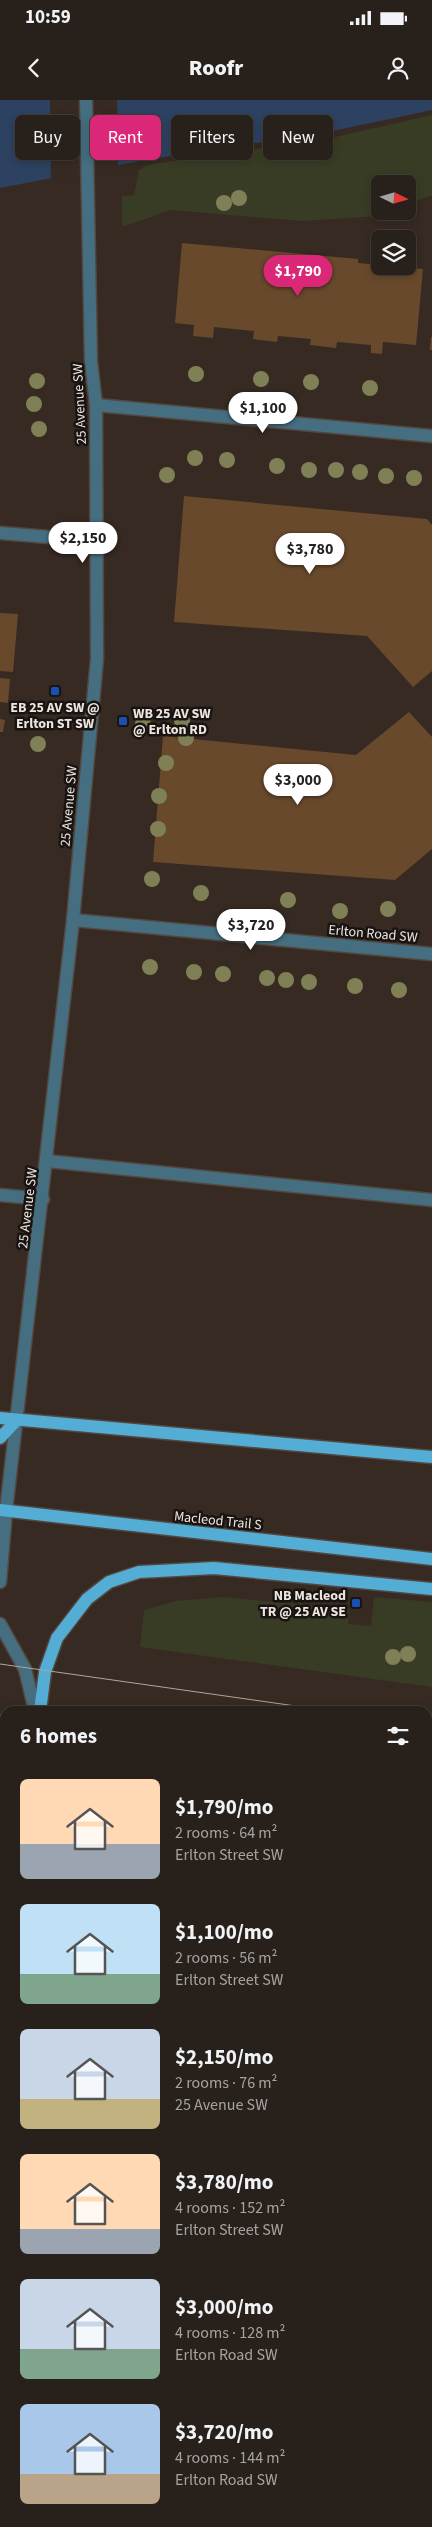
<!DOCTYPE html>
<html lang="en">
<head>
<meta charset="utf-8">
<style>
	:root { --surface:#28201a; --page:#302823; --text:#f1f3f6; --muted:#a5a3a2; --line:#443e39; --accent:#db2777 }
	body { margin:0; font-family:"Source Sans 3",sans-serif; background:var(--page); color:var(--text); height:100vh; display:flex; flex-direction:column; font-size:19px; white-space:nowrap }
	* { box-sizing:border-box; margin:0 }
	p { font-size:16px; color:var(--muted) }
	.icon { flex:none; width:28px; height:28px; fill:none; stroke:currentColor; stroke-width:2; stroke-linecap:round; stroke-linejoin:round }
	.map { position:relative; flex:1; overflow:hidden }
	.sheet { position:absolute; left:0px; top:1606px; width:432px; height:821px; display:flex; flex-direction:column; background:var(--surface); border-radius:15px 15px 0 0; box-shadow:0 2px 8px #0003,0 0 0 1px var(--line) }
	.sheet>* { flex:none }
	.guide { position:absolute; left:15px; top:15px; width:402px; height:45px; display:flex; gap:10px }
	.needle { width:32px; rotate:95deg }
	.fabs { position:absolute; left:371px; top:75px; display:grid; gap:10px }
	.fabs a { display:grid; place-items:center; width:45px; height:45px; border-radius:8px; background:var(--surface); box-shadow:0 2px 8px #0003,0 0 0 1px var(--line); font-size:25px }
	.price { position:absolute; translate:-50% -42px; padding:0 11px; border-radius:18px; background:#fff; color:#222; font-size:16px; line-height:32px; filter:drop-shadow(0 1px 2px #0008) }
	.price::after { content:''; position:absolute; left:50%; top:30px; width:15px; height:11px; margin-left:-8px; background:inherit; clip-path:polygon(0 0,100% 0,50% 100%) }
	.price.active { background:var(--accent); color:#fff }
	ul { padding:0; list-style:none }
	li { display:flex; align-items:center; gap:15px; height:125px; padding:0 20px }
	li span { display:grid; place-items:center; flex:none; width:140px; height:100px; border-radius:8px; color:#555 }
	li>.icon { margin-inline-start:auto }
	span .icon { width:60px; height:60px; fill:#fffc; stroke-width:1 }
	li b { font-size:21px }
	h2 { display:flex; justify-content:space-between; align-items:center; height:60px; padding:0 20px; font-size:21px }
	.pill { padding:0 18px; border-radius:8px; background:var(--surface); box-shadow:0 2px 8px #0003,0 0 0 1px var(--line); font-size:18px; line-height:45px }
	.pill.active { background:var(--accent); color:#fff }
	.status { display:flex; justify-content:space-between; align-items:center; height:35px; padding:0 25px; background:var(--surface); direction:ltr }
	.status svg { height:14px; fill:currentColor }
	header { display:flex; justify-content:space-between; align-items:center; height:65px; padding:0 20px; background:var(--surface); font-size:22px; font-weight:800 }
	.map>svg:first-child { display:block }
</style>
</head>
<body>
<div class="status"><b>10:59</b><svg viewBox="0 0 49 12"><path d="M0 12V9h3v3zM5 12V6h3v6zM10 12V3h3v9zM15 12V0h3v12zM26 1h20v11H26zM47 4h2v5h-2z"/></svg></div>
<header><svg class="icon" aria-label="back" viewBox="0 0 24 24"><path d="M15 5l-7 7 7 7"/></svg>Roofr<svg class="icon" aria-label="person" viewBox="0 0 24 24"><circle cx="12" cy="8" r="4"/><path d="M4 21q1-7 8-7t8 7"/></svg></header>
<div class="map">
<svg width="432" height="2427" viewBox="0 0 432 2427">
	<rect width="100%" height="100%" fill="#362a22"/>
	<g fill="#393c24">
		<polygon points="432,15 432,95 408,105 408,84 380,84 380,111 391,111 379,116 302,121 171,110 122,127 122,96 134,95 139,70 147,65 331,38"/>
		<polygon points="223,1497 349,1509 348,1524 371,1526 374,1497 432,1502 432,1587 140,1547 144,1510 176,1501"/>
		<polygon points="428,1693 432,1694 432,1824 428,1823"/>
		<polygon points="0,1822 5,1829 5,2422 136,2423 136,2427 0,2427"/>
	</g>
	<polygon fill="#2d4261" points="0,0 432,0 432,10 328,32 145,60 0,88"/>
	<polygon fill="#362a22" points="50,0 117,0 118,68 51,81"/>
	<g fill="#68492c">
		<polygon points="182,143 358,159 358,163 423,169 416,245 383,242 382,254 371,253 371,245 337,242 336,248 310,245 311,239 278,236 277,242 253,239 254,231 214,227 213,238 193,236 194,225 175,223"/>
		<polygon points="431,237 432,237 432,250 430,250"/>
		<polygon points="184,396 427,419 432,425 432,571 413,587 367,536 174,522"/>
		<polygon points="0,513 18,514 13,572 0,571"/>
		<polygon points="0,578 10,579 8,603 0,602"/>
		<polygon points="409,612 432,637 432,749 395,780 153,762 163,636 356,655"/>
		<polygon points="0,619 5,620 3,632 0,632"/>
	</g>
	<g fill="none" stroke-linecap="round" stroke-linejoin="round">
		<defs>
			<g id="service">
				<polyline points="47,1061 432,1100"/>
				<polyline points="0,1095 43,1099"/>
				<polyline points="0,1702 5,1702"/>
				<polyline points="428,1878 432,1878"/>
			</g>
			<g id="minor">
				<polyline points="96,305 432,336"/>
				<polyline points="0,433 97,441"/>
				<polyline points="73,820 432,854"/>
				<polyline points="428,2404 432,2405"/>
			</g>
			<g id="tertiary">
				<polyline points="0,1482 6,1411 73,820 97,559 96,305 91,261 86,0"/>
				<polyline points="0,1524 25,1569 35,1611"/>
				<polyline points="0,1760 5,1768"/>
				<polyline points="167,2427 167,2422"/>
				<polyline points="249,2427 249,2422"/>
			</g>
			<g id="primary">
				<polyline points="0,1318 432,1357"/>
				<polyline points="0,1338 17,1320"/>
				<polyline points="0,1410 432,1459"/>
				<polyline points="40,1611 45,1572 57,1538 87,1499 109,1482 139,1472 214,1468 432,1489"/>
			</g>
		</defs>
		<use href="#service" stroke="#534840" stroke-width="15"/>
		<use href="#minor" stroke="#534840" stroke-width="15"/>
		<use href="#tertiary" stroke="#534840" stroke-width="15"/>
		<use href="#primary" stroke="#534840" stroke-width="15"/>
		<use href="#service" stroke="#456e80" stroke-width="12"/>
		<use href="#minor" stroke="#456e80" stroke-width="12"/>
		<use href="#tertiary" stroke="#456e80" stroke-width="12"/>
		<use href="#primary" stroke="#53add4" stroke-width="12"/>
		<g stroke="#afa59f" stroke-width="1">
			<polyline points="0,1564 331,1611"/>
			<polyline points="0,1615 5,1616"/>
			<polyline points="428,1624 432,1625"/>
			<polyline points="428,1677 432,1678"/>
		</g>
	</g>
	<g fill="#808057">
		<circle cx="239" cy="98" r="8"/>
		<circle cx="224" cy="103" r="8"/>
		<circle cx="196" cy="274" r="8"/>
		<circle cx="261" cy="279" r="8"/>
		<circle cx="37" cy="281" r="8"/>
		<circle cx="311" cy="282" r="8"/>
		<circle cx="370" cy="288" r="8"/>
		<circle cx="34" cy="304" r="8"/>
		<circle cx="39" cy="329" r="8"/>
		<circle cx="195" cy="358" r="8"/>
		<circle cx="227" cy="360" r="8"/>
		<circle cx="277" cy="366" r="8"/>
		<circle cx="309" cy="370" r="8"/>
		<circle cx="336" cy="370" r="8"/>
		<circle cx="360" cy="372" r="8"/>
		<circle cx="167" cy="375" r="8"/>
		<circle cx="386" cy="376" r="8"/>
		<circle cx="414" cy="378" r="8"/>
		<circle cx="182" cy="621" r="8"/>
		<circle cx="143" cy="624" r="8"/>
		<circle cx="186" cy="638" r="8"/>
		<circle cx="38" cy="644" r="8"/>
		<circle cx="166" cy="663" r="8"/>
		<circle cx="159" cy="696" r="8"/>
		<circle cx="158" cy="729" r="8"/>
		<circle cx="152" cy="779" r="8"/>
		<circle cx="201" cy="793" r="8"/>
		<circle cx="288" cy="800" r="8"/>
		<circle cx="388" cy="809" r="8"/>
		<circle cx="340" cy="811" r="8"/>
		<circle cx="150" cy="867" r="8"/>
		<circle cx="194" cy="872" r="8"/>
		<circle cx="223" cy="874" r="8"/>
		<circle cx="267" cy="878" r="8"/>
		<circle cx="286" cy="880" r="8"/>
		<circle cx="309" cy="882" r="8"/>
		<circle cx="355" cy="886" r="8"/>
		<circle cx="399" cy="890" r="8"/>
		<circle cx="408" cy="1554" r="8"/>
		<circle cx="393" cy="1557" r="8"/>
	</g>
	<g fill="#1a4fb4" stroke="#191411" stroke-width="2">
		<rect x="50" y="586" width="10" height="10" rx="2.5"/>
		<rect x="118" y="616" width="10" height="10" rx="2.5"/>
		<rect x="351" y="1498" width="10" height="10" rx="2.5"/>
	</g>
	<g text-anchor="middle" stroke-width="5" stroke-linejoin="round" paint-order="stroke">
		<g font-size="14" fill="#ede5e0" stroke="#191411">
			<text transform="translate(79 304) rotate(-93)" y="5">25 Avenue SW</text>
			<text transform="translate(68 706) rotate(-85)" y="5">25 Avenue SW</text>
			<text transform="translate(373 833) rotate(5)" y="5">Erlton Road SW</text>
			<text transform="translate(27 1108) rotate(-83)" y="5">25 Avenue SW</text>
			<text transform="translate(218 1420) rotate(6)" y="5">Macleod Trail S</text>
		</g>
		<g font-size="14" font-weight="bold" fill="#ede5e0" stroke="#191411">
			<text x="55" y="612">EB 25 AV SW @<tspan x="55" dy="16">Erlton ST SW</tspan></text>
			<text x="133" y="618" text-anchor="start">WB 25 AV SW<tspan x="133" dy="16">@ Erlton RD</tspan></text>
			<text x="346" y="1500" text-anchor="end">NB Macleod<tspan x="346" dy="16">TR @ 25 AV SE</tspan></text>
		</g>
	</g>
</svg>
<div class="fabs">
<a><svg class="needle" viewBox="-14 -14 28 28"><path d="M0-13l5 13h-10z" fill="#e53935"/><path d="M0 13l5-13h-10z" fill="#a5a3a2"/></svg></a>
<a><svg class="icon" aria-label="layers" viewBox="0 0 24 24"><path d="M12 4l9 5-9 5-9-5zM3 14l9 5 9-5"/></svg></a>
</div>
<b class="price active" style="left:298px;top:197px">$1,790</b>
<b class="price" style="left:263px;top:334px">$1,100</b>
<b class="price" style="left:83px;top:464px">$2,150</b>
<b class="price" style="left:310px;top:475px">$3,780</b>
<b class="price" style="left:298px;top:706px">$3,000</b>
<b class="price" style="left:251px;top:851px">$3,720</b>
<div class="guide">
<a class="pill">Buy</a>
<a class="pill active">Rent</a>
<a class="pill">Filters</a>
<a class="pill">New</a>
</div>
<section class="sheet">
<h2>6 homes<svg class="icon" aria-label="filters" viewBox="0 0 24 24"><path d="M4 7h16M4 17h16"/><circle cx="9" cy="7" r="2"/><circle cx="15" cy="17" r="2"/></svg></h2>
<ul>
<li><span style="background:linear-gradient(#ffd9b3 65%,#9aa5b1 0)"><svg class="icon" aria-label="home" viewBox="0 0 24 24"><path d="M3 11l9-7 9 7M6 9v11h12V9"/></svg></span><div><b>$1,790/mo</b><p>2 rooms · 64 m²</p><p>Erlton Street SW</p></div></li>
<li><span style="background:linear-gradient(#bfe0f5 70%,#7fa58c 0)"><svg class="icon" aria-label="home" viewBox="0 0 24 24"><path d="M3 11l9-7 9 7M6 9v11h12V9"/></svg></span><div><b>$1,100/mo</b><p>2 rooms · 56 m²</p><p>Erlton Street SW</p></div></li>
<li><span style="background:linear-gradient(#c9d6e8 70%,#c2b280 0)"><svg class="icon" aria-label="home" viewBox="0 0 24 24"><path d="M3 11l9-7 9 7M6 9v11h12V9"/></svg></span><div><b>$2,150/mo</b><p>2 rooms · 76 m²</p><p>25 Avenue SW</p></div></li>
<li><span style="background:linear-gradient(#ffd9b3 75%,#9aa5b1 0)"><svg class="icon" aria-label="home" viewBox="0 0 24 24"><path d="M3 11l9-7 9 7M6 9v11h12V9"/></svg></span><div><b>$3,780/mo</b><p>4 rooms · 152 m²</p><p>Erlton Street SW</p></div></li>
<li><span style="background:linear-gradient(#c9d6e8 70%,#7fa58c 0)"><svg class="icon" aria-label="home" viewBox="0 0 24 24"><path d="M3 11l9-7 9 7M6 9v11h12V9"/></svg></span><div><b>$3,000/mo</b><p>4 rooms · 128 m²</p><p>Erlton Road SW</p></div></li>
<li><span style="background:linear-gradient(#a9c7e8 70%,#b9a48a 0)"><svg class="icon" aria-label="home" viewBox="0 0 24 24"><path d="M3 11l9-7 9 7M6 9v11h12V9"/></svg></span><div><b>$3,720/mo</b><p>4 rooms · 144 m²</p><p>Erlton Road SW</p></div></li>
</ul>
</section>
</div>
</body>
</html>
